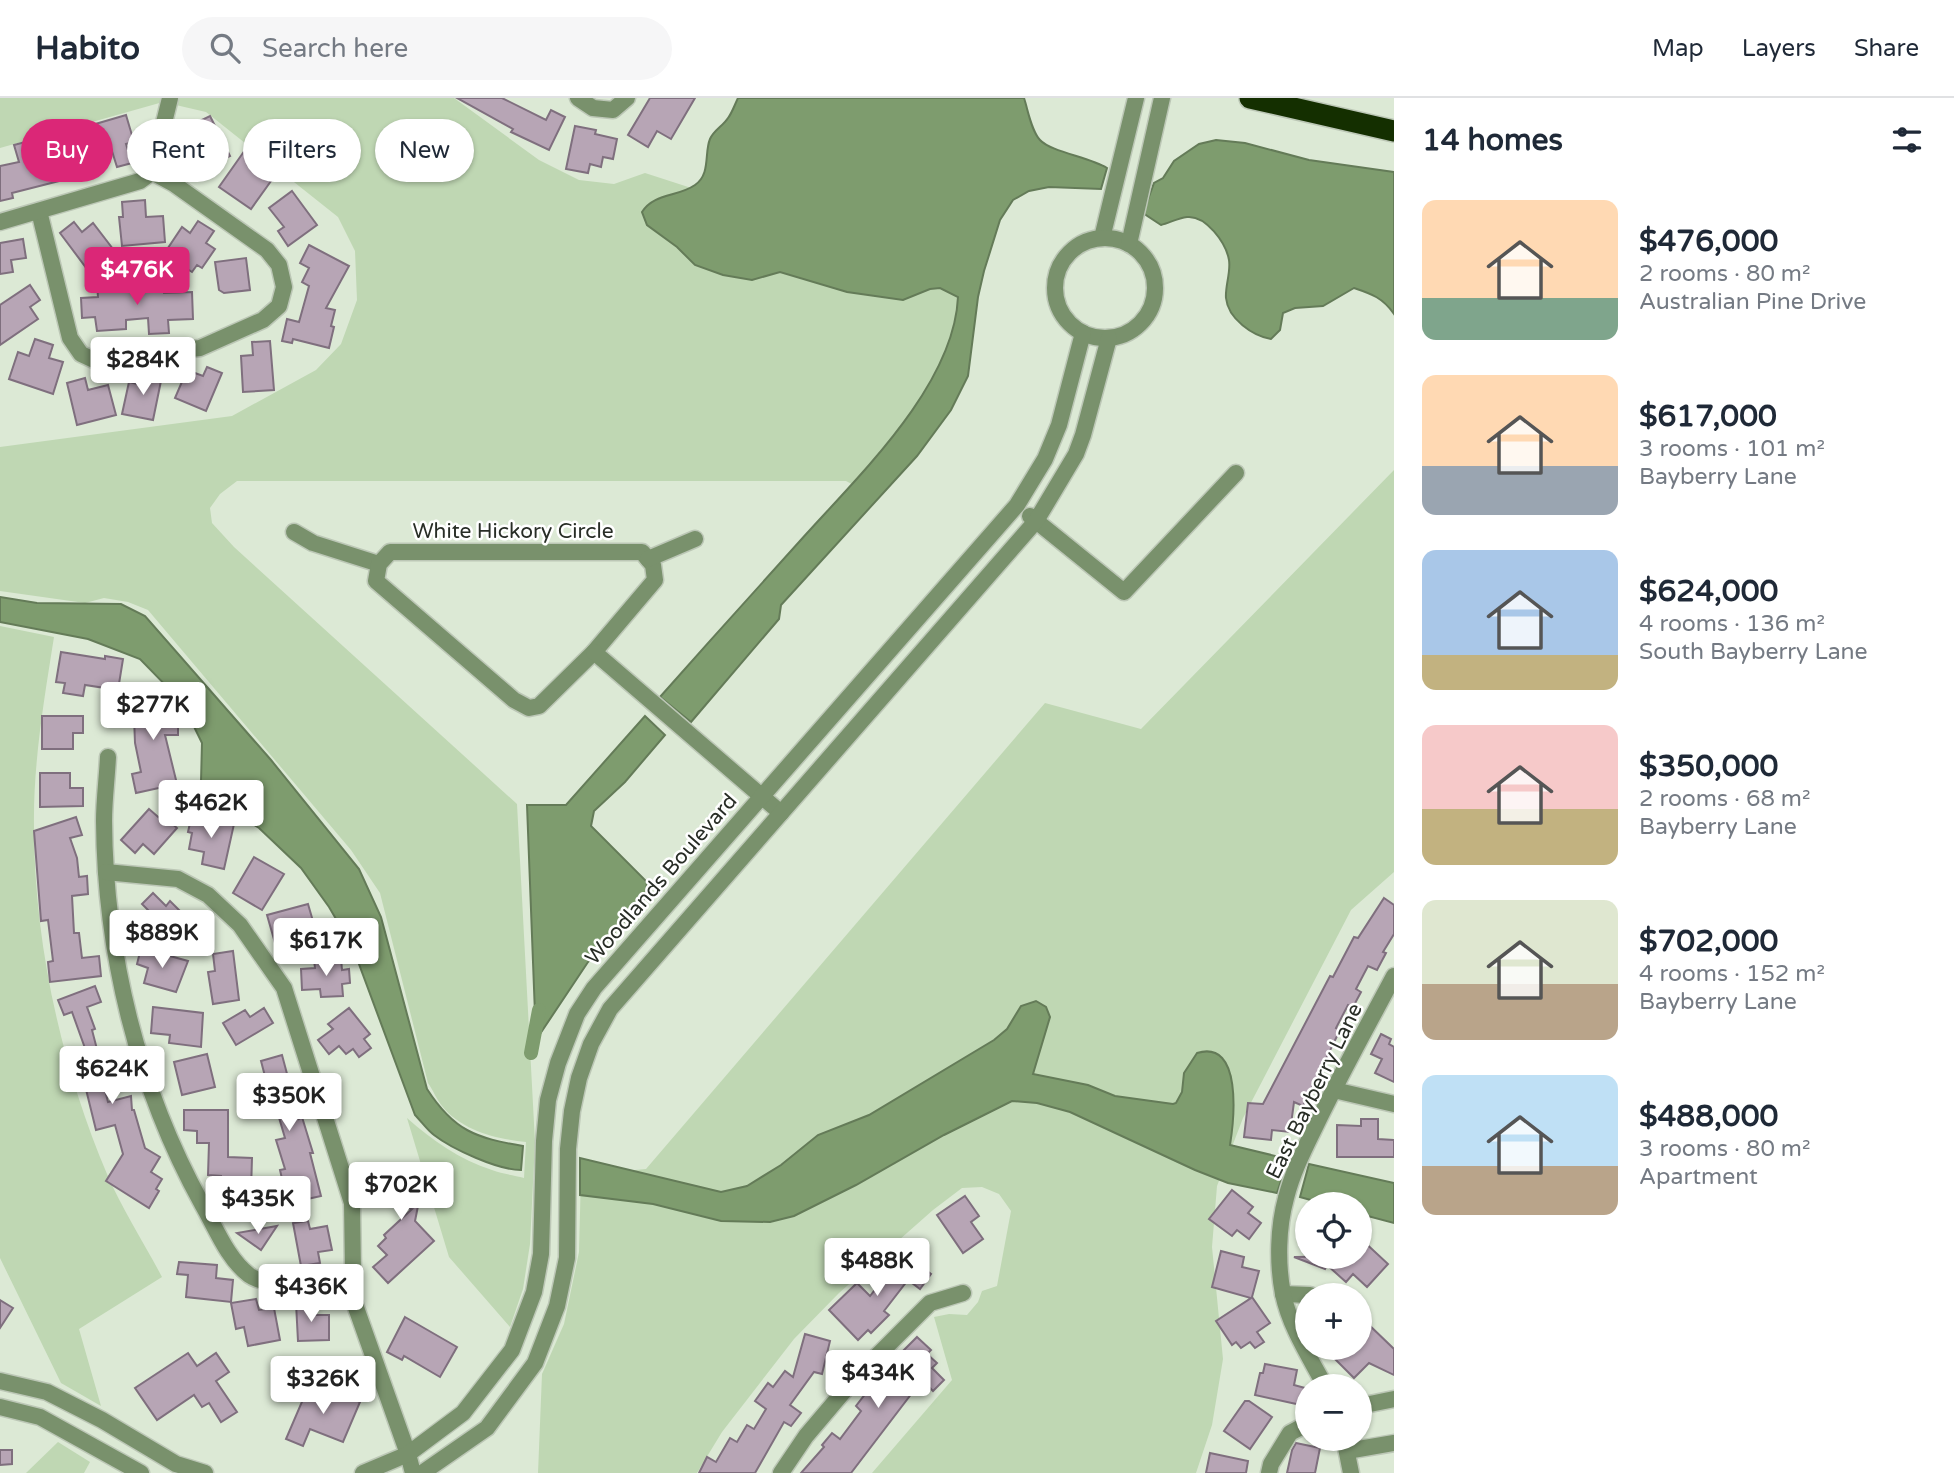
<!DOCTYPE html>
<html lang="en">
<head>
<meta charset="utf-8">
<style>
	:root { --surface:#fff; --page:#f6f6f7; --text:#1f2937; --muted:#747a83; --line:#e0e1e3; --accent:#db2777 }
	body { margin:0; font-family:"Varela Round",sans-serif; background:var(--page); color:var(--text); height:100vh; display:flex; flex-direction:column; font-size:26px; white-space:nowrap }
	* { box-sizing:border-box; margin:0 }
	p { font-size:23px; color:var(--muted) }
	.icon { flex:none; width:38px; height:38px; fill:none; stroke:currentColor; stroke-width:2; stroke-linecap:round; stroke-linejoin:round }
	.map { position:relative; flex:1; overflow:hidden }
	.sheet { display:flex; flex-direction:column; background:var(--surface); width:560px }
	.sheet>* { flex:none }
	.hud { position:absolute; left:21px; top:21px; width:665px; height:63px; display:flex; gap:14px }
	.controls { position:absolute; left:1295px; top:1094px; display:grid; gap:14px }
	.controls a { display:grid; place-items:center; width:77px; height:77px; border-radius:50%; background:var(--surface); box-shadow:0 2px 5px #0004; font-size:35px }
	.price { position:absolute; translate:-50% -60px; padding:0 16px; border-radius:7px; background:#fff; color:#222; font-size:23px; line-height:46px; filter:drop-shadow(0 2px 4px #0008) }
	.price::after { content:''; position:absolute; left:50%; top:42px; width:21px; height:16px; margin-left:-10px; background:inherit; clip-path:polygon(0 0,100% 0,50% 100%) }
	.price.active { background:var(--accent); color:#fff }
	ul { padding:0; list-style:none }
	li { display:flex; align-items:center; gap:21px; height:175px; padding:0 28px }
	li span { display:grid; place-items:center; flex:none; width:196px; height:140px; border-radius:14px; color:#555 }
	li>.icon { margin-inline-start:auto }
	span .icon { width:84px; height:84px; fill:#fffc; stroke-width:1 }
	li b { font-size:30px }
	h2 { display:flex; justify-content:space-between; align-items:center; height:84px; padding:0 28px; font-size:30px }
	.pill { padding:0 24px; border-radius:32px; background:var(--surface); box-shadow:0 2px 5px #0004; font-size:24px; line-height:63px }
	.pill.active { background:var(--accent); color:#fff }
	header { display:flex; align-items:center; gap:42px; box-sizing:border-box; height:98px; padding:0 35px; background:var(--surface); border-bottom:2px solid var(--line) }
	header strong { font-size:33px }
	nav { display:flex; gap:38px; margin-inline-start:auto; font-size:24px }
	.search { width:490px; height:63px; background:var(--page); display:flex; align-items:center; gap:18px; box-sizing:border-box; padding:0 24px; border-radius:38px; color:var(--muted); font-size:26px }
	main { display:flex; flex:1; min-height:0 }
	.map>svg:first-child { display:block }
</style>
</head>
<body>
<header>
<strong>Habito</strong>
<div class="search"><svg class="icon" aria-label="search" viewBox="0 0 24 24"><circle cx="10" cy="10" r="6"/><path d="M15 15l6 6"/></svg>Search here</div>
<nav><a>Map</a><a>Layers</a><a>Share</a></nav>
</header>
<main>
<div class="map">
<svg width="1394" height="1375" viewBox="0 0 1394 1375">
	<rect width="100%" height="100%" fill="#dce9d5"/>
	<g fill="#bfd7b3">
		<path d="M0,0H454L539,62L579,82L614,86L645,75L966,179L963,248L861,391L846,383H237L220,396L210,410L212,425L234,449L517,706L535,1044L530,1146L523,1191L510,1229L449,1159L407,1020C432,1042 460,1062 492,1072C502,1076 514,1077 524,1080L526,1044C497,1041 462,1033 442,1008C437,1002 433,992 428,985L380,795L351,752L148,512L128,504L104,500L85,505L0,493V349L232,318L316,272L341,246L357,202L355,153L338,119L206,14L163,4L0,50Z"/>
		<polygon points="1394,372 1394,774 1351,812 1243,1020 1217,1088 1212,1149 1223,1261 1212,1327 1196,1375 872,1375 952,1282 934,1219 949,1216 967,1217 978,1204 982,1193 997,1188 1011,1113 999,1096 982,1089 962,1090 933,1112 839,1195 794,1241 722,1334 697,1375 538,1375 542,1276 564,1226 579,1154 581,1077 646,1071 1045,605 1141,631"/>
		<path d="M0,528L54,539C44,602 33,666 34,729C34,845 62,970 107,1076C122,1111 144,1145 162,1179L79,1231L101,1308L61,1285L0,1160Z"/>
		<polygon points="58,1344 90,1364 84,1375 26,1375"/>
	</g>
	<g fill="#7e9c6e" stroke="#647b58" stroke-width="2">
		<path d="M738,0H1024C1028,12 1031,32 1040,42C1051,54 1089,59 1107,70L1101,91L1049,89L1029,93L1013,102L1000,122L984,173L978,199L968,278L951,312L917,358L781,507L779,521L691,624L660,599C706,547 752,496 799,444C856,380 954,289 958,199L940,190L930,191L903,202L847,194L780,174L752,182L723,177L695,167L677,149L647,127L642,114C654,95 678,99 695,87C711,76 704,55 710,41C714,32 723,28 728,20C732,15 735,6 738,0Z"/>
		<path d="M1216,42L1245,45L1309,62L1394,74V216C1383,200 1372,196 1354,190L1323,208L1295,210L1283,215L1280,232L1271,241C1253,238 1228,221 1226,200C1225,188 1231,174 1229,162C1226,145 1206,117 1187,119C1178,120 1169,125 1161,127L1143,115L1154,85L1163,80L1174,63L1199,46Z"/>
		<path d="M0,499L37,505L121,506L145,518L271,662L359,771L381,819L427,991C454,1033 476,1040 523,1048L521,1072C498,1072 452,1051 434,1037C427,1032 421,1023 415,1017L353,850L329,809L301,770L259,730L218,704L201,684L202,645L182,604L140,561L88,541L0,524Z"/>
		<polygon points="645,618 665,637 625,684 594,713 591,728 647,784 645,800 588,864 536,942 527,707 566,707"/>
		<path d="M1036,903L1046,909L1050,919L1033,976L1088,987L1115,998L1173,1006L1176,1005L1182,994L1184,975L1197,955C1243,941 1234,1022 1230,1047L1288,1061L1277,1095L1228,1085L1195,1072L1070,1014L1037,1005L1012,1003L944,1037L856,1087L794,1118L770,1124L721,1123L653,1106L580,1097V1060L721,1094L747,1088L781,1067L818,1037L869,1017L994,942L1007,931L1021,908Z"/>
		<polygon points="1309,1066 1394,1085 1394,1125 1360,1116 1360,1106 1325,1106 1300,1099"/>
	</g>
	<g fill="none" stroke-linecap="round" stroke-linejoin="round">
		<polyline stroke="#7e9c6e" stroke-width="14" points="531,955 539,912"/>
	</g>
	<g fill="#b7a5b5" stroke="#7f6f7e" stroke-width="2">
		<polygon points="457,0 502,0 546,22 551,12 565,19 549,52 511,34 513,31"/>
		<polygon points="650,0 695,0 671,41 657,33 648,49 628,37"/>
		<polygon points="126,17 134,44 126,46 132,65 117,69 111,50 88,57 90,68 65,75 67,81 12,95 13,100 0,103 0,68 19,64 14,47 29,43 31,52 68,43 66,37 93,30 92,27"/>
		<polygon points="210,18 230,58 207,69 204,62 201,64 198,58 180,67 172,51 189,44 183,31"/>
		<polygon points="575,28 596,32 595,36 617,41 613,61 603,59 601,69 590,66 588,75 566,71"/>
		<polygon points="245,52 254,58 248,67 271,83 251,111 219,89"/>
		<polygon points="292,93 317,127 288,148 278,133 284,129 269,110"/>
		<polygon points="145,102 146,119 163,118 165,144 122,148 119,119 123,119 122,104"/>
		<polygon points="198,123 214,133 206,145 215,151 202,170 197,167 192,174 164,156 182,129 190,135"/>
		<polygon points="74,124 82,134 93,125 113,151 87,171 60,135"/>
		<polygon points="23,141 26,160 11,162 13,174 0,176 0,145"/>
		<polygon points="309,147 349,168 326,210 335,212 331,228 334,229 329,250 293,241 292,245 282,243 287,221 299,224 309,188 302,184 309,170 300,165"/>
		<polygon points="246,160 250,192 224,195 219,192 215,164"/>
		<polygon points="124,184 125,192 147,191 147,185 163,184 164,195 192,194 193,221 168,222 169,235 149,236 148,220 126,222 126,231 97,233 95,219 82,220 81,200 98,199 97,186"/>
		<polygon points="30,187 40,202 30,209 38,221 0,247 0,207"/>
		<polygon points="35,241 53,247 49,260 63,264 53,296 9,281 18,254 29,258"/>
		<polygon points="270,243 274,292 243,294 241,258 253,257 252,244"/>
		<polygon points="207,269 222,275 206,313 175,300 187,272 203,278"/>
		<polygon points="144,275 162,278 153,322 122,316 129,284 142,287"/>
		<polygon points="85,280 88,292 108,287 116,317 77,327 67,285"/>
		<polygon points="61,554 105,561 105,558 123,561 118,592 85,587 83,598 63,595 65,585 56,584"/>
		<polygon points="170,597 170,622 178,622 178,637 165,637 177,686 136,695 132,676 141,674 135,645 134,619 150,619 151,610 112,603 112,598"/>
		<polygon points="42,618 83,618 83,635 73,635 73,651 42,651"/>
		<polygon points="40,675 70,675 70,690 83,690 83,708 40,709"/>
		<polygon points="149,711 165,725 168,722 177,730 154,756 143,746 135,755 121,742"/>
		<polygon points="192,716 234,726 224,771 202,766 204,754 189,751 192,735 188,734"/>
		<polygon points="76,719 82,737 70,740 77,760 79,779 87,778 88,796 72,798 74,835 79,835 82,860 99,858 101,878 50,884 48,864 53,863 48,822 41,823 34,733"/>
		<polygon points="254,759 284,776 262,812 233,795"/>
		<polygon points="153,795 166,808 170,803 195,828 171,852 142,824 151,815 142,806"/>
		<polygon points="1384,800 1394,807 1394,836 1383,854 1386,855 1377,872 1368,868 1356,891 1361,894 1353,909 1348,907 1336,930 1340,932 1303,1008 1294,1004 1290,1034 1272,1032 1271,1042 1244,1039 1248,1005 1263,1006 1330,878 1333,879 1354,839 1358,840"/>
		<polygon points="308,806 317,837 291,844 290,840 275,845 267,817"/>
		<polygon points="141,850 188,863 176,894 144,885 148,870 137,866"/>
		<polygon points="233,853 239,902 213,906 208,874 215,873 213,856"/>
		<polygon points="341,860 342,872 349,871 350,885 342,886 343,898 321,899 320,891 302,892 301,871 315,870 314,862"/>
		<polygon points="95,888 101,904 87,909 95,931 92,932 99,959 118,954 122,970 101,976 108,1004 131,998 132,1012 134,1012 145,1050 160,1059 151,1074 162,1081 156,1091 159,1093 149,1110 106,1083 123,1056 115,1027 96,1032 80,967 73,969 70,957 86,953 72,914 64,917 58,902"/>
		<polygon points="153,909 203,915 201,949 169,945 170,937 151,935"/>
		<polygon points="264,910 273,925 236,947 223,925 245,912 250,919"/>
		<polygon points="349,910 370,936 364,941 371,950 359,959 353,951 346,956 339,948 329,956 318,942 333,931 328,926"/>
		<polygon points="1381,936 1391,941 1389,946 1394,949 1394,984 1375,975 1382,961 1371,956"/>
		<polygon points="207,956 215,989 182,997 174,964"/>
		<polygon points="282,957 299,1021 302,1019 313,1055 310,1055 321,1098 294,1104 289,1111 280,1072 285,1071 276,1042 285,1040 275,1006 259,1011 253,989 267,986 261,963"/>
		<polygon points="184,1012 228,1012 228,1059 252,1060 251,1093 220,1092 221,1078 208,1077 209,1045 197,1045 197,1033 184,1032"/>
		<polygon points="1361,1021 1378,1021 1378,1041 1394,1042 1394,1059 1337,1059 1337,1027 1361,1028"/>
		<polygon points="382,1068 424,1078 415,1123 434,1143 388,1185 373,1169 387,1157 378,1148 386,1140 384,1137 412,1111 374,1103"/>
		<polygon points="1232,1092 1253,1109 1248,1115 1261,1125 1249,1141 1237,1132 1232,1138 1209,1121"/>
		<polygon points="965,1098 979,1118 971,1124 983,1141 963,1155 937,1117"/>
		<polygon points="246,1099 265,1111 233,1119"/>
		<polygon points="308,1123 310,1131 327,1128 332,1152 318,1154 320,1165 301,1168 293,1125"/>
		<polygon points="277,1128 261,1152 237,1135"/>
		<polygon points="1360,1140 1388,1166 1367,1189 1353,1176 1346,1184 1327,1167 1325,1171 1294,1159 1360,1158"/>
		<polygon points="1221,1153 1244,1159 1242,1169 1259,1173 1252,1199 1270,1225 1257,1234 1264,1244 1255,1250 1250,1244 1241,1250 1236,1244 1232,1247 1216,1223 1251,1200 1212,1189"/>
		<polygon points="904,1155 931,1176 920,1191 908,1182 884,1213 889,1217 871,1235 868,1232 858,1242 829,1212 857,1185 870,1198"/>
		<polygon points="179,1164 217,1167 216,1180 233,1182 231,1204 186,1199 188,1177 177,1176"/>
		<polygon points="256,1201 259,1212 274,1210 280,1242 248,1248 244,1229 236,1231 231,1205"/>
		<polygon points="0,1202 13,1210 0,1230"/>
		<polygon points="296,1205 314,1205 315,1217 329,1217 329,1242 298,1243"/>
		<polygon points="405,1219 457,1249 440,1279 404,1258 402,1262 387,1254"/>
		<polygon points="1366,1224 1394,1251 1394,1277 1369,1265 1354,1280 1331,1257 1339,1250 1360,1250 1360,1230"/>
		<polygon points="805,1236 830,1243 822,1276 814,1274 790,1307 801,1315 791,1328 784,1324 755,1375 699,1375 707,1359 716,1364 730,1340 737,1344 747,1327 754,1331 766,1311 755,1303 768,1285 773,1289 785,1273 793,1279"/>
		<polygon points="917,1239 931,1252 927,1256 937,1265 932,1270 944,1282 933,1293 922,1282 851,1375 801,1375 824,1349 822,1347 832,1335 840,1341 861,1313 856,1308 884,1272"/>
		<polygon points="188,1255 197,1268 216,1255 229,1274 216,1283 237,1314 221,1324 209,1305 202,1309 194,1297 157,1322 135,1290"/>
		<polygon points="1265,1266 1297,1272 1294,1287 1305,1290 1301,1307 1255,1297 1260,1275 1263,1275"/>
		<polygon points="323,1288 360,1304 343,1344 310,1331 303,1348 286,1341 307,1292 319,1297"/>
		<polygon points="1245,1303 1249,1303 1272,1319 1250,1351 1224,1333"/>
		<polygon points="1296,1345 1320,1350 1315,1375 1287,1375 1292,1352"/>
		<polygon points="0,1352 12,1352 12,1366 0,1367"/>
		<polygon points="1210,1355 1248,1363 1246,1375 1206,1375"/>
	</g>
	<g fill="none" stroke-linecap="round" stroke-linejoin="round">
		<defs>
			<g id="minor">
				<polyline points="578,0 593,10 613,12 627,0"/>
				<polyline points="39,113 70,240 81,256 94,262 200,250 263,222 279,208 284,189 279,167 267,152 174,86 152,74"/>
				<polyline points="0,124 140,83 152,74 170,0"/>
				<polyline points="1102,140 1136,0"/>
				<circle cx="1105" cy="190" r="50"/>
				<polyline points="1129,146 1162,0"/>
				<polyline points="1030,418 1124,494 1236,375"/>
				<polyline points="294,434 313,445 379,466"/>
				<polygon points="390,454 642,454 653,467 655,482 594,554 539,608 529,610 514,602 376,483 379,466"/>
				<polyline points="648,461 695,441"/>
				<polyline points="594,554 781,715"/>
				<path d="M108,659C107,680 104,702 104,723C105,856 138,990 202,1106C216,1130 227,1160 249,1177C266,1190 326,1189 349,1190"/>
				<polyline points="106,774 178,781 208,797 240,827 284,890 352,1105 353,1175 349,1190 408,1356 413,1375"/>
				<polyline points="1334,992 1394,1006"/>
				<polyline points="1283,1196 1310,1197"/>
				<polyline points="0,1283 47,1294 102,1322 176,1366 205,1375"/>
				<path d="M1325,1288C1309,1258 1290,1229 1283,1196C1277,1165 1278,1129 1286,1100C1293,1072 1307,1046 1319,1021C1343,972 1369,925 1394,878"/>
				<polyline points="1360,1308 1394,1301"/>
				<polyline points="0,1309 40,1319 141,1375"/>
				<polyline points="1344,1340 1351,1375"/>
				<polyline points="1347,1353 1394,1345"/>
				<polyline points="363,1375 408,1356 463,1315 512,1252 534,1194 541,1156 544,1043 548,1002 558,965 577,916 594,890 1017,407 1045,361 1059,327 1083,235"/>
				<polyline points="422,1375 487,1330 535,1265 557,1208 567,1160 568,1051 572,1013 579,980 591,946 610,911 1036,423 1076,356 1083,337 1109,240"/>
				<polyline points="781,1375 806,1338 856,1279 930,1205 963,1195"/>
				<polyline points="1269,1375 1271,1366 1290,1335 1307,1326"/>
			</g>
			<polyline id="highway" points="1250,0 1394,33"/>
		</defs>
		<use href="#minor" stroke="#bcc7b6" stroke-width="19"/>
		<use href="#highway" stroke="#bcc7b6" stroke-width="24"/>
		<use href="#minor" stroke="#79916c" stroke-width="16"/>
		<use href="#highway" stroke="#142f00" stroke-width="21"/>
	</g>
	<g text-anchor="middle" stroke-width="5" stroke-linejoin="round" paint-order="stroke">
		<g font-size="21" fill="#282d26" stroke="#fff">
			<text x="513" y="440">White Hickory Circle</text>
			<text transform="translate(661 781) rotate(-49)" y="7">Woodlands Boulevard</text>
			<text transform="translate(1314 993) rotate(-64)" y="7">East Bayberry Lane</text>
		</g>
	</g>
</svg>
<div class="controls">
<a><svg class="icon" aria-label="locate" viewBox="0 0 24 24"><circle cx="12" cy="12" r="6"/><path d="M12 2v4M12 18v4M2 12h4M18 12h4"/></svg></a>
<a>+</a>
<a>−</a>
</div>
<b class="price active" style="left:137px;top:209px">$476K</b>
<b class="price" style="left:143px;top:299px">$284K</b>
<b class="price" style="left:153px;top:644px">$277K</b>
<b class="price" style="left:211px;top:742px">$462K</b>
<b class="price" style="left:162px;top:872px">$889K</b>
<b class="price" style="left:326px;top:880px">$617K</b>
<b class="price" style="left:112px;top:1008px">$624K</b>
<b class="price" style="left:289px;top:1035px">$350K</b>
<b class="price" style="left:401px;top:1124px">$702K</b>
<b class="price" style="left:258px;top:1138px">$435K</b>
<b class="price" style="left:877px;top:1200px">$488K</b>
<b class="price" style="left:311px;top:1226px">$436K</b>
<b class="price" style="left:878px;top:1312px">$434K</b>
<b class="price" style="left:323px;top:1318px">$326K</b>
<div class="hud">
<a class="pill active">Buy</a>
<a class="pill">Rent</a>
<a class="pill">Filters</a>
<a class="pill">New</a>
</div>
</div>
<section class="sheet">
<h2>14 homes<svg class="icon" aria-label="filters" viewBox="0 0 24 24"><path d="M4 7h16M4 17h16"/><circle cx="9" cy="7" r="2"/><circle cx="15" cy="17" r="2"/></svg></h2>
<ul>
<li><span style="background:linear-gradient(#ffd9b3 70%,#7fa58c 0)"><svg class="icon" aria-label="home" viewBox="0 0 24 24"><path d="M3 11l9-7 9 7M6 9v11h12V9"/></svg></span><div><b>$476,000</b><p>2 rooms · 80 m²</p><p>Australian Pine Drive</p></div></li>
<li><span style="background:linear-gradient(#ffd9b3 65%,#9aa5b1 0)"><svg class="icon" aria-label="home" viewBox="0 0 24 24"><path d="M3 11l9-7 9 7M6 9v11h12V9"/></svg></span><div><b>$617,000</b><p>3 rooms · 101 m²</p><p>Bayberry Lane</p></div></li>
<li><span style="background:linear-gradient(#a9c7e8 75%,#c2b280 0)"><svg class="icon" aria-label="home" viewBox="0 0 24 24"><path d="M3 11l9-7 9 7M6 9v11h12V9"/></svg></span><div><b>$624,000</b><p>4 rooms · 136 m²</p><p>South Bayberry Lane</p></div></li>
<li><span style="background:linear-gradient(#f6c9c9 60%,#c2b280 0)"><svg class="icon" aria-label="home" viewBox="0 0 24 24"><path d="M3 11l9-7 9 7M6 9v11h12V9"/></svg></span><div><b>$350,000</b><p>2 rooms · 68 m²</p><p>Bayberry Lane</p></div></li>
<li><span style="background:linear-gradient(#dfe7d0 60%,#b9a48a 0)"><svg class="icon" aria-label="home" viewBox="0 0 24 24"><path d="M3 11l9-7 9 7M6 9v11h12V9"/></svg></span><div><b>$702,000</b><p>4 rooms · 152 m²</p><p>Bayberry Lane</p></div></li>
<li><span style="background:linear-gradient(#bfe0f5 65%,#b9a48a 0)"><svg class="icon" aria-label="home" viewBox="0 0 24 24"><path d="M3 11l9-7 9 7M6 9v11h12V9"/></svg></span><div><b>$488,000</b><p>3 rooms · 80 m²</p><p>Apartment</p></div></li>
</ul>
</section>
</main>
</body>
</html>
